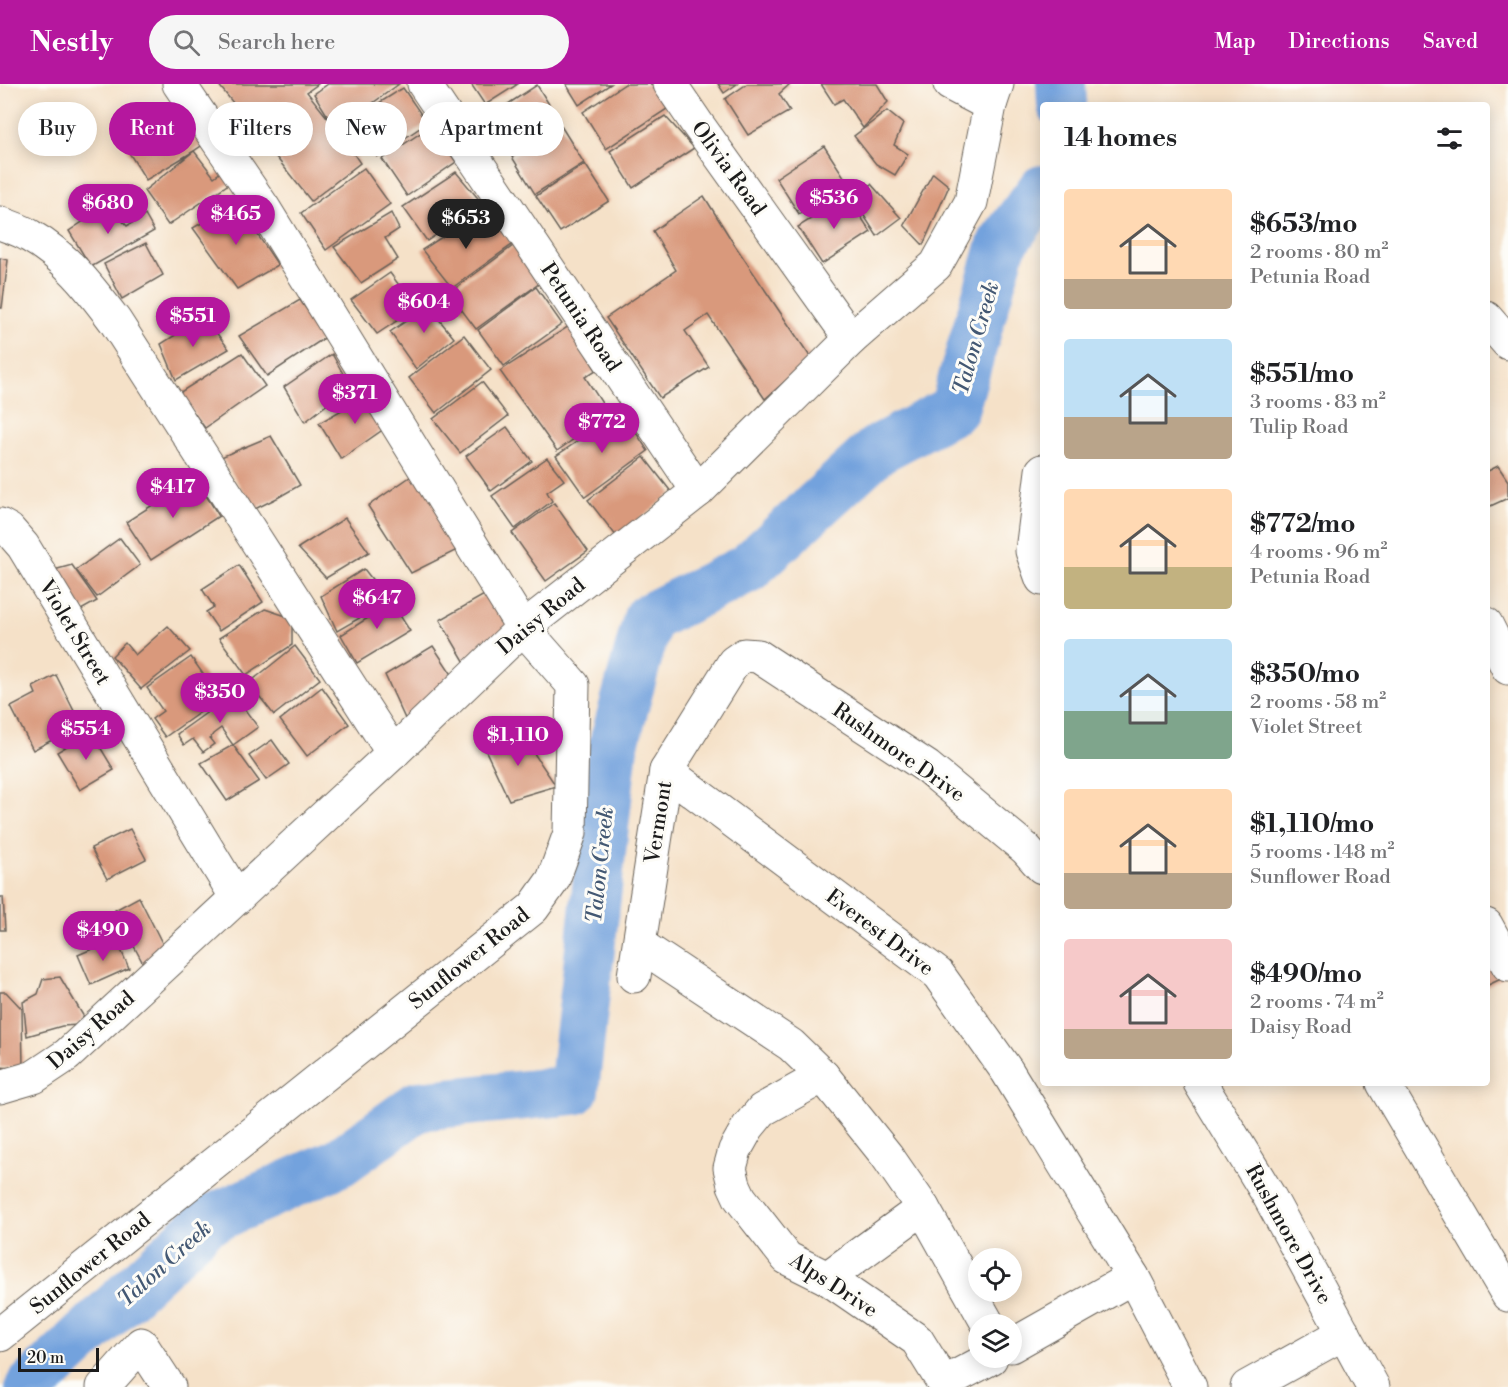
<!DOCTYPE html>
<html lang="en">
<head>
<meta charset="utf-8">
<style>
	:root { --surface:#fff; --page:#f6f6f6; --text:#202124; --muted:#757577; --accent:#b5179e }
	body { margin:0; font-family:"Libre Bodoni",serif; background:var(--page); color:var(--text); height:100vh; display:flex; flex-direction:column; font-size:22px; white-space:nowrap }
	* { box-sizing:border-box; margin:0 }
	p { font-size:20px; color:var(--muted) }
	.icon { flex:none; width:33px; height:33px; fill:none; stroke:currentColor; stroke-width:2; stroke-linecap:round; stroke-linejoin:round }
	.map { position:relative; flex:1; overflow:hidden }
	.sheet { position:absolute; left:1040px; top:18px; width:450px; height:984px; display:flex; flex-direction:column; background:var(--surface); border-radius:6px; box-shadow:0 3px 15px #0003 }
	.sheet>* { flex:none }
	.banner { position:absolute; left:18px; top:18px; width:570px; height:54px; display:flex; gap:12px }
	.tools { position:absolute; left:968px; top:1164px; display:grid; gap:12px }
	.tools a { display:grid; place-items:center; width:54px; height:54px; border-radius:50%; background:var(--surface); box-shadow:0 3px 15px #0003; font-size:30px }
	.scale { position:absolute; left:18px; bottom:15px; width:81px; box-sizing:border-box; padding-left:6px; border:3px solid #1c1c1c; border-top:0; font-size:16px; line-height:21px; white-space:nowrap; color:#1c1c1c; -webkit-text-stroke:4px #fdfcf7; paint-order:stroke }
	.price { position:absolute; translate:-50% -51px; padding:0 14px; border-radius:21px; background:var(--accent); color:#fff; font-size:20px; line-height:39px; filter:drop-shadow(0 2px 3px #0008) }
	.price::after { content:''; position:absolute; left:50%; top:36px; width:18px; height:14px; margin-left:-9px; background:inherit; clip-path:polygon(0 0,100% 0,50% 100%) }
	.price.active { background:#222; color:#fff }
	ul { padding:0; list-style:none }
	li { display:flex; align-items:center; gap:18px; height:150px; padding:0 24px }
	li span { display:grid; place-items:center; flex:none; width:168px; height:120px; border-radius:6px; color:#555 }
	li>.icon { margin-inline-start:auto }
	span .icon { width:72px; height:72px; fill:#fffc; stroke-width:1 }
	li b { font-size:26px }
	h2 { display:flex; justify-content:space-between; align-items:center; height:72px; padding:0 24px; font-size:26px }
	.tag { padding:0 21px; border-radius:27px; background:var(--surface); box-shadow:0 3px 15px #0003; font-size:21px; line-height:54px }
	.tag.active { background:var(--accent); color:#fff }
	header { display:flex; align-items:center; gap:36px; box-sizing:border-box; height:84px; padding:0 30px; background:var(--accent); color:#fff }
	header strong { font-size:28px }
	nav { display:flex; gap:33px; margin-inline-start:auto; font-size:21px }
	.search { width:420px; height:54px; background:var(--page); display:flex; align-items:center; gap:15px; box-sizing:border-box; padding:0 21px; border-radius:33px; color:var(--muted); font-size:22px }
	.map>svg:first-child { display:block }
</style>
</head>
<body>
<header>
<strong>Nestly</strong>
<div class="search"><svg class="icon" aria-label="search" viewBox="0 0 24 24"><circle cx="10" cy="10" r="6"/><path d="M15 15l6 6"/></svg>Search here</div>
<nav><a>Map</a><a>Directions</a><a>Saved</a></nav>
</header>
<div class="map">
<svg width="1508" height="1303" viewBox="0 0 1508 1303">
	<rect width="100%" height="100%" fill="#fdfcf7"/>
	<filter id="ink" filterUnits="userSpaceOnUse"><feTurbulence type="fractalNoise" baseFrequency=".0167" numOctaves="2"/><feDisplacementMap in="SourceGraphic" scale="12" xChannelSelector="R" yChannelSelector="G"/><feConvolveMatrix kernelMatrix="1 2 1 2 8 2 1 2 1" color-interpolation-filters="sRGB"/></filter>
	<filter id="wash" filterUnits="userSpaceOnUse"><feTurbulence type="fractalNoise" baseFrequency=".008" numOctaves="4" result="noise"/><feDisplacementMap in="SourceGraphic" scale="24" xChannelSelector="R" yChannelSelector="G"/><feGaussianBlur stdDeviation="1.35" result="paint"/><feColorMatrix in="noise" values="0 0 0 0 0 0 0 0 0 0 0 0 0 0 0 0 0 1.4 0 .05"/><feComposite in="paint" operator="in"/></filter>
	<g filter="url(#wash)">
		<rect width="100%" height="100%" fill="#f5e1c8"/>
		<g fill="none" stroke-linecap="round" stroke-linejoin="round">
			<g stroke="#73a2dd" stroke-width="50">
				<polyline points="1061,0 1062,21"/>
				<polyline points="30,1303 207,1137 340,1078 418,1022 574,1006 613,663 648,534 748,484 877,366 954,325 1002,160 1042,106"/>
			</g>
		</g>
		<g id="blocks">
			<g fill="#d9997c">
				<polygon points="218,0 318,0 307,8 334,42 314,10 328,0 399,0 337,45 360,79 311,117"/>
				<polygon points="471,0 518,0 485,21"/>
				<polygon points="566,0 611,0 579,21"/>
				<polygon points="625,0 651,0 667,25 606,65 583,28"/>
				<polygon points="718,0 737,0 724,9"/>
				<polygon points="747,0 790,0 779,10 790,27 748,51 725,15"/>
				<polygon points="821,0 877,0 888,18 863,44 843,15 834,20"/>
				<polygon points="537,1 560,38 511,69 488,33"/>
				<polygon points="403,4 427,39 377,73 355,34"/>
				<polygon points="178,17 204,60 194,67 214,93 225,85 233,97 168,141 144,107 194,67 146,96 121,56"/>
				<polygon points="887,27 903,40 894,61 908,70 895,91 876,80 854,52"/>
				<polygon points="665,32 694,64 633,104 610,67"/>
				<polygon points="431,42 456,78 407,112 382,75"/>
				<polygon points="561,42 584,79 535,110 512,73"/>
				<polygon points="824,62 848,99 799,130 776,94"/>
				<polygon points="585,80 609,117 560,148 536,112"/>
				<polygon points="364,84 390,120 326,166 301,129"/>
				<polygon points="456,88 482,119 427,157 403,123"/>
				<polygon points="933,89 949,102 923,161 904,141"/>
				<polygon points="871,100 901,134 877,152 854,116"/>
				<polygon points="704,112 732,157 811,274 765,315 708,231 685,247 709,283 660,314 606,234 676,186 653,147"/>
				<polygon points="847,112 871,148 822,180 798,143"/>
				<polygon points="236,119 278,181 237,205 193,144"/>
				<polygon points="108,121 127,142 145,131 154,147 91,183 69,147"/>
				<polygon points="391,129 399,145 385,154 398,175 361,199 334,163"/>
				<polygon points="477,130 490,148 498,141 513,160 452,204 422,166"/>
				<polygon points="146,159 163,191 122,215 104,180"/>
				<polygon points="513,162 540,199 476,245 449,209"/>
				<polygon points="0,174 8,176 2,224 0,224"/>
				<polygon points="390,189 416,224 377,250 351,216"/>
				<polygon points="536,203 562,240 504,282 478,246"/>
				<polygon points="443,212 450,220 437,233 454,254 416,285 390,248"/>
				<polygon points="300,216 326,253 267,292 239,252"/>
				<polygon points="204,233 229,265 176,296 161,260"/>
				<polygon points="569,242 596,286 585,293 609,330 557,367 500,287"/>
				<polygon points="464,251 491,286 436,329 409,294"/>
				<polygon points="242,269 265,302 205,344 179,309"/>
				<polygon points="332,270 350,302 305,338 284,303"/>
				<polygon points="482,298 508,332 460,369 433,335"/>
				<polygon points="373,308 391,340 341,375 319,339"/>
				<polygon points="622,327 648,367 585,413 556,372"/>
				<polygon points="507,343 532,377 491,407 466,372"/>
				<polygon points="271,352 300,401 279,413 255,425 221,373"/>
				<polygon points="644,373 672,409 617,453 588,416"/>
				<polygon points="547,374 564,396 547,408 552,417 515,445 492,412"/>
				<polygon points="1498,382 1508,397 1508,414 1486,424 1486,388"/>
				<polygon points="420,386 463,463 411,489 368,422"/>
				<polygon points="195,394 219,432 151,476 126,438"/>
				<polygon points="554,419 588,467 546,497 512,449"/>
				<polygon points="345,434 369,468 326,494 298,464"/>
				<polygon points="120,454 140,481 97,513 76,486"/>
				<polygon points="72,481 97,517 81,526 54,486"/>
				<polygon points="239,481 263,518 219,547 206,528 214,523 202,505"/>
				<polygon points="364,485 389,517 337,547 321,512"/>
				<polygon points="493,506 515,541 470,587 440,536"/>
				<polygon points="404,511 411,521 399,530 410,547 357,579 341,551"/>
				<polygon points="265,525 292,534 292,561 246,591 219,554"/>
				<polygon points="168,542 190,567 141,605 112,572 125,559 135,571"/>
				<polygon points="295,562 320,595 274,631 249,599"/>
				<polygon points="433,562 457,598 407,639 385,591"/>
				<polygon points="191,573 220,614 165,653 152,635 163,627 147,604"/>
				<polygon points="56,591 81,641 33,666 11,623 36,610 33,603"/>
				<polygon points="322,603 349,640 307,672 280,636"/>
				<polygon points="233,610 258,643 233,661 221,644 213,650 210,655 214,660 203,668 193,655 184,661 177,650"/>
				<polygon points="519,647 556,702 509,716 484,663"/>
				<polygon points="91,648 114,686 80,706 57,668"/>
				<polygon points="272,656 289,680 266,696 249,672"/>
				<polygon points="233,661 259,697 227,717 201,679"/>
				<polygon points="130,745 146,775 107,795 91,764"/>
				<polygon points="0,813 3,813 5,846 0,846"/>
				<polygon points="139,813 169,873 146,885 115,826"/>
				<polygon points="1486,849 1503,894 1486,902"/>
				<polygon points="116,855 129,884 91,901 78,871"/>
				<polygon points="60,893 84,933 78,941 62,942 27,952 23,918 38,910 43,895"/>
				<polygon points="0,908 6,908 22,925 23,985 0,983"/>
			</g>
		</g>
	</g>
	<g filter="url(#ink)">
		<use href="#blocks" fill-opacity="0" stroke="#686158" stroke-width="1.5"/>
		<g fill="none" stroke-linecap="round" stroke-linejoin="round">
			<defs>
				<g id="minor">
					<polyline points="424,0 698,407"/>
					<polyline points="670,0 698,41 851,255"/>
					<polyline points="950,0 990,21"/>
					<path d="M0,139C10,143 21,146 30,152C67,173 90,204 115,237L393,669"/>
					<polyline points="1486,234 1508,259"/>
					<polyline points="1042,387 1032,467 1042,495"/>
					<polyline points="0,441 9,446 23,462 237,814"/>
					<polyline points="1486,540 1508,584"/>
					<polyline points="666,687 938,890 1007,987 1133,1193 1190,1303"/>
					<polyline points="1486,841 1508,881"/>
					<polyline points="640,861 791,961 823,992 887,1072 923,1124 988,1240"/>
					<polyline points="634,892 666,687 734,578 744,571 758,572 927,683 1026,765 1042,783"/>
					<polyline points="823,992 762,1026 748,1043 735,1066 730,1084 734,1101 740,1114 787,1174 827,1194 917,1256 946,1303"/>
					<polyline points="1200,999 1269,1112 1373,1303"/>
					<polyline points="1383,999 1508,1211"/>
					<polyline points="0,1003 34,993 67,971 393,669 523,544 698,407 851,255 936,181 971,118 990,21 997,0"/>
					<polyline points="827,1194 923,1124"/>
					<polyline points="0,1251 533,824 553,796 570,749 573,601 523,544 263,123 179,0"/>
					<polyline points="1011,1262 1133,1193"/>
					<polyline points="944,1299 991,1274"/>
					<polyline points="103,1303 141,1260 169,1303"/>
					<polyline points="1247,1303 1344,1249"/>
				</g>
			</defs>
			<use href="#minor" stroke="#686158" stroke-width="35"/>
			<use href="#minor" stroke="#fff" stroke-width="33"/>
		</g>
	</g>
	<g text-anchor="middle" stroke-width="6" stroke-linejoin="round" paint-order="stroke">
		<g font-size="21" fill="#1c1c1c" stroke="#fdfcf7">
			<text transform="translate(729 84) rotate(54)" y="7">Olivia Road</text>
			<text transform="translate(581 233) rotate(56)" y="7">Petunia Road</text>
			<text transform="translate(541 532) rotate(-40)" y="7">Daisy Road</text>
			<text transform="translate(75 548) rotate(59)" y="7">Violet Street</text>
			<text transform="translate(899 668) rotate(35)" y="7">Rushmore Drive</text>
			<text transform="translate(658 738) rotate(-81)" y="7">Vermont</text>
			<text transform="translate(880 848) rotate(37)" y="7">Everest Drive</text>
			<text transform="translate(469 874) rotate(-39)" y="7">Sunflower Road</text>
			<text transform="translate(91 946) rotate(-41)" y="7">Daisy Road</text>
			<text transform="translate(1289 1150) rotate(61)" y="7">Rushmore Drive</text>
			<text transform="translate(90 1179) rotate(-39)" y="7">Sunflower Road</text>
			<text transform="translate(834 1201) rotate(33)" y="7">Alps Drive</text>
		</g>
		<g font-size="22" font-style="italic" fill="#435873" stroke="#fdfcf7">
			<text transform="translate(975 254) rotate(-74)" y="8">Talon Creek</text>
			<text transform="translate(599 781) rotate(-84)" y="8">Talon Creek</text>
			<text transform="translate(164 1179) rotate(-42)" y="8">Talon Creek</text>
		</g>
	</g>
</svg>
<div class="tools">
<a><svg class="icon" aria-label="locate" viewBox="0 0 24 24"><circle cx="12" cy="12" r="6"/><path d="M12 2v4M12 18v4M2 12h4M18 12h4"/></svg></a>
<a><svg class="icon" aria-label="layers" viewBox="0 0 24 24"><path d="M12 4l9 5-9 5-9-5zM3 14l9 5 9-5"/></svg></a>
</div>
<div class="scale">20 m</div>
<b class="price" style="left:834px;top:146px">$536</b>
<b class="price" style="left:108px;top:151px">$680</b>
<b class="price" style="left:236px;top:162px">$465</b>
<b class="price active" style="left:466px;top:166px">$653</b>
<b class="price" style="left:424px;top:250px">$604</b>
<b class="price" style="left:193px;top:264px">$551</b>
<b class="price" style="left:355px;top:341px">$371</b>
<b class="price" style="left:602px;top:370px">$772</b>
<b class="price" style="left:173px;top:435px">$417</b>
<b class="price" style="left:377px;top:546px">$647</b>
<b class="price" style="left:220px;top:640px">$350</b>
<b class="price" style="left:86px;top:677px">$554</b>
<b class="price" style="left:518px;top:683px">$1,110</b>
<b class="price" style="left:103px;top:878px">$490</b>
<div class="banner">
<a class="tag">Buy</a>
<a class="tag active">Rent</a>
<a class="tag">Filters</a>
<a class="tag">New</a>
<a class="tag">Apartment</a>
</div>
<section class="sheet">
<h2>14 homes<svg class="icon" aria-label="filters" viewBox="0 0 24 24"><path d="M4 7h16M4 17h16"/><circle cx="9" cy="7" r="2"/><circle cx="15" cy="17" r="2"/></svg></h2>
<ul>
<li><span style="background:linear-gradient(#ffd9b3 75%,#b9a48a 0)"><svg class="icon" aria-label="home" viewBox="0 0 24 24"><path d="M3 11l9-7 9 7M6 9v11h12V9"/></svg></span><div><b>$653/mo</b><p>2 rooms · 80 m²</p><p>Petunia Road</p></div></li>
<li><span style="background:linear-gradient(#bfe0f5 65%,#b9a48a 0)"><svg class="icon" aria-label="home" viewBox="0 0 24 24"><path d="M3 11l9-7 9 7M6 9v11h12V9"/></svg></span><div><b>$551/mo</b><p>3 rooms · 83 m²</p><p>Tulip Road</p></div></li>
<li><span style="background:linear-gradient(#ffd9b3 65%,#c2b280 0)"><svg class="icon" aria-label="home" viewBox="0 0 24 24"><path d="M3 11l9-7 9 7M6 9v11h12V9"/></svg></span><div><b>$772/mo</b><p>4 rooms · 96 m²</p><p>Petunia Road</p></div></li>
<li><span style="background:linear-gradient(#bfe0f5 60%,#7fa58c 0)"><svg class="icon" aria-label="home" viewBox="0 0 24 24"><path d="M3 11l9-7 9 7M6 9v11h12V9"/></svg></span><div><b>$350/mo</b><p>2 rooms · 58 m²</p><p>Violet Street</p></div></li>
<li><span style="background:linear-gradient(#ffd9b3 70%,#b9a48a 0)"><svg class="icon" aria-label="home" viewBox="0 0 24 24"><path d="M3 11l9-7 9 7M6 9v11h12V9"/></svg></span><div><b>$1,110/mo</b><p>5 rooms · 148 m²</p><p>Sunflower Road</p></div></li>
<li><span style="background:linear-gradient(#f6c9c9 75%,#b9a48a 0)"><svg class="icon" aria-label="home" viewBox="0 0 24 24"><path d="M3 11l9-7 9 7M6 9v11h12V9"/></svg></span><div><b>$490/mo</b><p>2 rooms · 74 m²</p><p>Daisy Road</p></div></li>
</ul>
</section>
</div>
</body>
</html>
